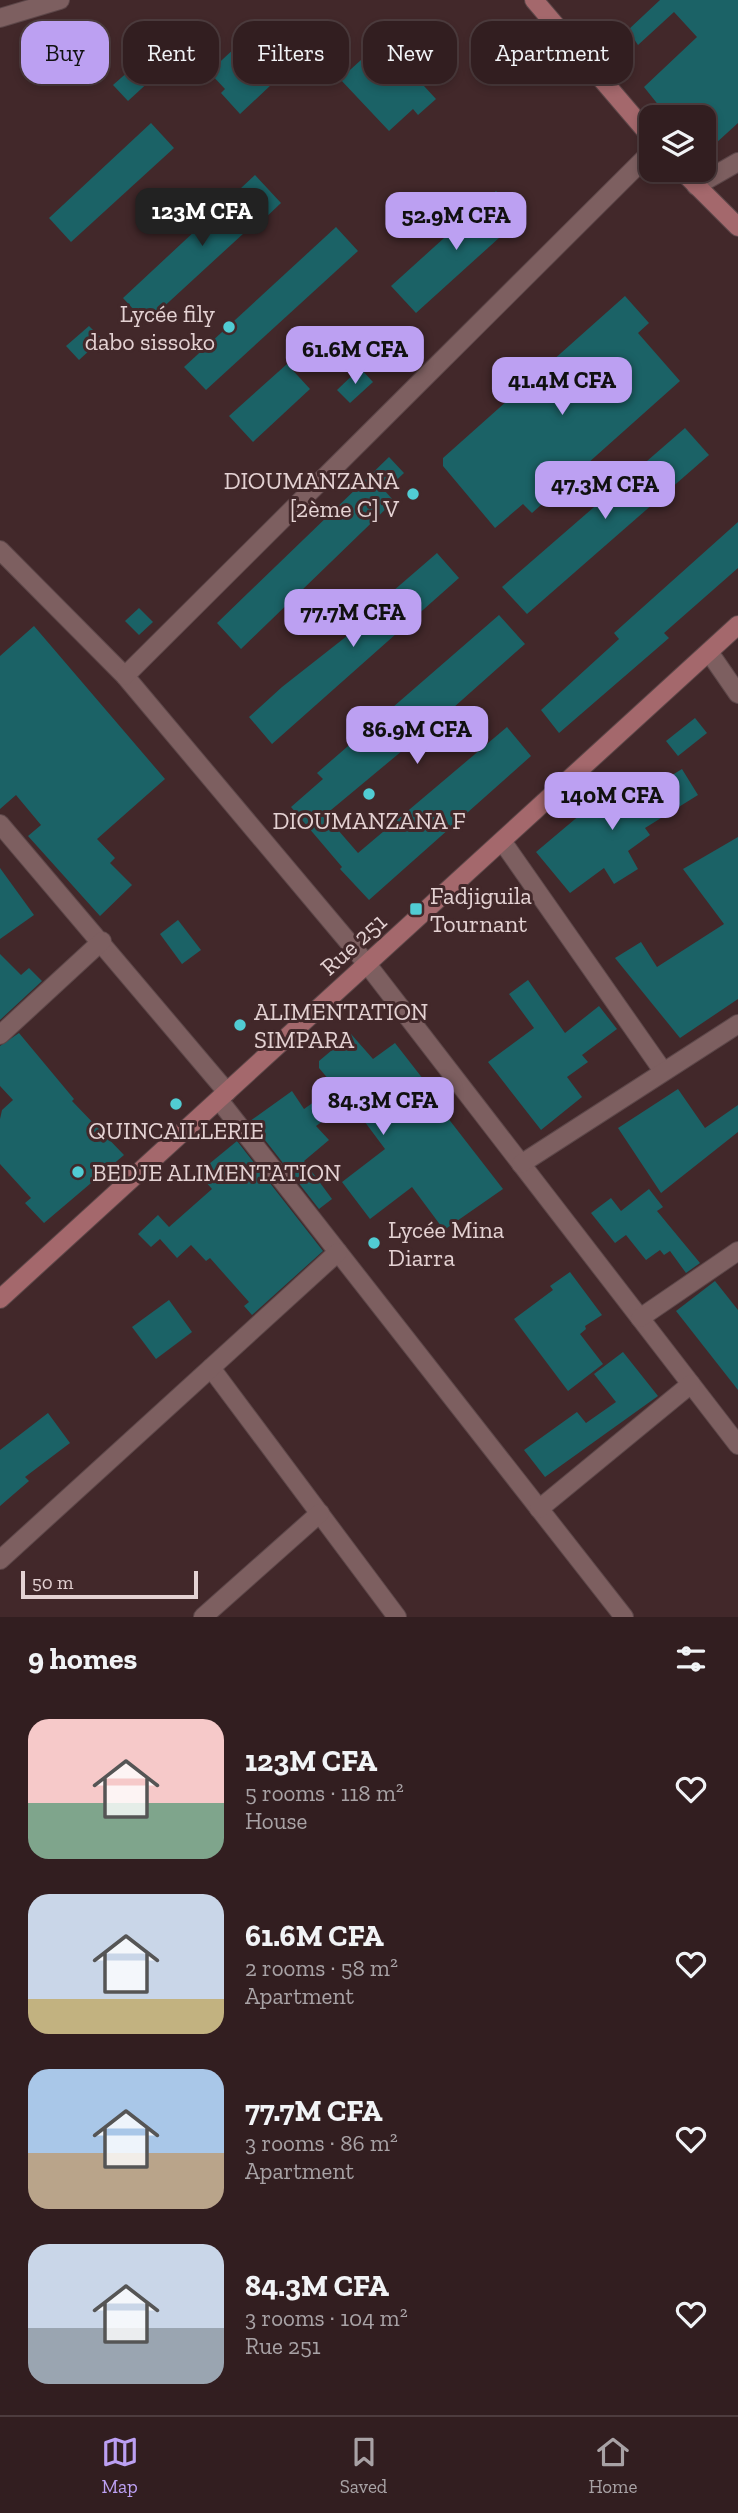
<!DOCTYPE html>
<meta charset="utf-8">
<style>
:root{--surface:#321e20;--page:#3d2b2d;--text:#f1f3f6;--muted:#a8a2a5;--line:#4d3c3e;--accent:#bca0f2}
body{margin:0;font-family:"Zilla Slab",serif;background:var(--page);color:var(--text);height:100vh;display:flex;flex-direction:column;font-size:26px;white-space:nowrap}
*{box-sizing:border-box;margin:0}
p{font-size:23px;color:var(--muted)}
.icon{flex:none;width:38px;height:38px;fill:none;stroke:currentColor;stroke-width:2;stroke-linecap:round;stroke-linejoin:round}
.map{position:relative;height:1617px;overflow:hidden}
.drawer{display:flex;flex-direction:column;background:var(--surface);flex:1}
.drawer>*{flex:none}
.guide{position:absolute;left:21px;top:21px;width:696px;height:63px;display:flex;gap:14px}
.controls{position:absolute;left:639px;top:105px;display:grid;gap:14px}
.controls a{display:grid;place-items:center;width:77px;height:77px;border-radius:14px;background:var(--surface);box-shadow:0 4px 10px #0003,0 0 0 2px var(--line);font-size:35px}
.scale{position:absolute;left:21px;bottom:18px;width:177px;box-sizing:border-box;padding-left:7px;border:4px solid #e4d2d3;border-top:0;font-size:19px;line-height:24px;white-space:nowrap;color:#e4d2d3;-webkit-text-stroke:5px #42282a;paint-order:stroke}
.price{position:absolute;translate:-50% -60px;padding:0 16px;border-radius:14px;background:var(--accent);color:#111;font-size:23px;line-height:46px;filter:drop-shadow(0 2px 4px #0008)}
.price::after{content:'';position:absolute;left:50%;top:42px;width:21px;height:16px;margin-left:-10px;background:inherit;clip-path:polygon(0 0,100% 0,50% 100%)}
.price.current{background:#222;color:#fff}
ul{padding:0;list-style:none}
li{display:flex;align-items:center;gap:21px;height:175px;padding:0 28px}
li span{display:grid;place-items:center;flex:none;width:196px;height:140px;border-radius:21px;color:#555}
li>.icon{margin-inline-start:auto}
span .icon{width:84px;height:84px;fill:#fffc;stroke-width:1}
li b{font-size:30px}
h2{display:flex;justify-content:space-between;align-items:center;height:84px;padding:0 28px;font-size:30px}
.chip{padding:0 24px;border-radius:21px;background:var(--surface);box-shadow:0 4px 10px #0003,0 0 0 2px var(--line);font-size:24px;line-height:63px}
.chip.current{background:var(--accent);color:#111}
.tab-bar{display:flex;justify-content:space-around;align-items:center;height:98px;border-top:2px solid var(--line);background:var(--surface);font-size:19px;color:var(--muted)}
.tab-bar a{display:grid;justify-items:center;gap:4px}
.tab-bar .current{color:var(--accent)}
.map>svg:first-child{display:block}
.building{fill:#1b6266}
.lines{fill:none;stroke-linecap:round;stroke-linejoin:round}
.minor-casing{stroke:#5d4749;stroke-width:20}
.secondary-casing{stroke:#5d4749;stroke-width:20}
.minor{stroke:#7d5f60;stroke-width:18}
.secondary{stroke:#a4686c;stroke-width:18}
.poi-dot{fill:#51ccd3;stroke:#42282a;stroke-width:2.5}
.labels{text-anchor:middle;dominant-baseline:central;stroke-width:6;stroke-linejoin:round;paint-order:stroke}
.poi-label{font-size:24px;fill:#e4d2d3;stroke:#42282a;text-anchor:start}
.street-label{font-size:24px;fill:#e4d2d3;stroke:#42282a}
</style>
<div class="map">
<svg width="738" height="1617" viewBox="0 0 738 1617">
<rect width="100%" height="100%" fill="#42282a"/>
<g class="building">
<polygon points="660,0 738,0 738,123 704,154 704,117 668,117 644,87 697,37 674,12 638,45 628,30"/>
<polygon points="398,34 436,75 424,86 436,99 418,115 413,109 389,131 340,79 382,41 386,46"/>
<polygon points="237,46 272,84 240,114 221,93 225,89 209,72"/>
<polygon points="138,63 153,78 128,101 113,85"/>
<polygon points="151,123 174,148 71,242 49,218"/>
<polygon points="255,175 281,203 260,223 257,221 146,323 123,298"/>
<polygon points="496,191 521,218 416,313 391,286"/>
<polygon points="336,227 358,251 206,390 184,367"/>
<polygon points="625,296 649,323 638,333 680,381 532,513 523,504 495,528 443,466 443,458"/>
<polygon points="89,326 102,339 79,360 66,346"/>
<polygon points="287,364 310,389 253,442 229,416"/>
<polygon points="360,368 373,382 350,403 337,390"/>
<polygon points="685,428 709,455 527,614 502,587"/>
<polygon points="389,457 404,473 385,491 394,501 241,649 217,623"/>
<polygon points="738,522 738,568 664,633 669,638 559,733 541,710 619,639 614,633"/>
<polygon points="437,553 459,578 272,744 249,717 282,687 366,621 363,617"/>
<polygon points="139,608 153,622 139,635 125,621"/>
<polygon points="499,615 525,644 444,716 325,815 358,853 507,727 531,756 369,900 340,869 342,867 291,807 323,779 317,773"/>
<polygon points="34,626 165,779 97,839 115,858 110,863 132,885 100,916 28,836 41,825 16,795 0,809 0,656"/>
<polygon points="695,718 707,733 678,756 666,741"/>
<polygon points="682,769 698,795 645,828 650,835 628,851 638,869 614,884 604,868 570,893 536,852 619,782 630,801"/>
<polygon points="738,837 738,999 680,1038 615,958 641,942 657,967 724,924 683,869"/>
<polygon points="0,868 34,915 0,939"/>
<polygon points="178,920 201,950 182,964 160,934"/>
<polygon points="0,954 21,975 29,968 42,981 0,1020"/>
<polygon points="528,980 565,1033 599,1006 617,1029 582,1055 588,1062 567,1077 582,1097 541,1130 488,1062 534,1028 509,994"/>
<polygon points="19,1033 74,1099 72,1101 124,1155 44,1223 25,1203 31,1198 0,1164 0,1119 2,1110 13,1100 0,1086 0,1046"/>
<polygon points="351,1034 373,1059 395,1043 441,1102 437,1104 503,1189 444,1230 412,1187 370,1219 342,1182 385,1149 350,1102 316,1126 329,1140 304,1161 332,1199 319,1209 250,1121 292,1091 304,1109 335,1087 319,1068 319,1061"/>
<polygon points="678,1089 705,1128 738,1105 738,1132 661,1193 618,1128"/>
<polygon points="237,1141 323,1251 252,1315 244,1306 249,1302 210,1258 206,1261 191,1245 177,1258 160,1239 151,1247 138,1234 158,1215 169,1227 212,1189 198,1173"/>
<polygon points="649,1189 663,1207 657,1211 700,1263 686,1273 670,1251 664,1255 660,1250 646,1260 626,1235 615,1243 591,1213 611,1198 621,1211"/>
<polygon points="570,1272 602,1315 585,1326 586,1329 580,1334 603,1364 568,1391 514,1319 553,1290 550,1286"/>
<polygon points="715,1281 738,1310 738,1390 676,1311"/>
<polygon points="169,1300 192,1332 156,1359 132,1327"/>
<polygon points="623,1352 658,1396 545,1477 524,1450 577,1412 586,1423 616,1402 594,1374"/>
<polygon points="48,1413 70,1443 25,1477 29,1481 0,1506 0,1450"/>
</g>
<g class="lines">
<defs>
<g id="minor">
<polyline points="0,18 60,0"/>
<polyline points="696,186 738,162"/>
<polyline points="0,550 125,676 367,964 738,1445"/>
<polyline points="709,652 738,694"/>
<polyline points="125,676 651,152"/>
<polyline points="0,824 227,1092"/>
<polyline points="502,841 663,1071"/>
<polyline points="0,1035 102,941"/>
<polyline points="219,1100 624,1617"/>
<polyline points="521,1164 738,1024"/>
<polyline points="640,1318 738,1251"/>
<polyline points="211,1368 397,1617"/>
<polyline points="539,1509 691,1384"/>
<polyline points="0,1560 338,1252"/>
<polyline points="203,1617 320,1513"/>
</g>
<g id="secondary">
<polyline points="534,0 651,137"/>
<polyline points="681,170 738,227"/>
<polyline points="0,1299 738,625"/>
</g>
</defs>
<use href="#minor" class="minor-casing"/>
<use href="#secondary" class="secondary-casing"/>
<use href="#minor" class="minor"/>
<use href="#secondary" class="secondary"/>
</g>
<g class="poi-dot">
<circle cx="229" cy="327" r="7"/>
<circle cx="413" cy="494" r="7"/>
<circle cx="369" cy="794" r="7"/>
<rect x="409" y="902" width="14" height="14" rx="3.5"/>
<circle cx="240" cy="1025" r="7"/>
<circle cx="176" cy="1104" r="7"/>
<circle cx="78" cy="1172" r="7"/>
<circle cx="374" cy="1243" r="7"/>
</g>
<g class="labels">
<g class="poi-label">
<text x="215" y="313" text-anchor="end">Lycée fily<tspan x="215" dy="28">dabo sissoko</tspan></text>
<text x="399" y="480" text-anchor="end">DIOUMANZANA<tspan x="399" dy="28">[2ème C] V</tspan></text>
<text x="369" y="820" text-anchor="middle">DIOUMANZANA F</text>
<text x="430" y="895">Fadjiguila<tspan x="430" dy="28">Tournant</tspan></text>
<text x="254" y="1011">ALIMENTATION<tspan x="254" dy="28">SIMPARA</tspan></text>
<text x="176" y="1130" text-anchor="middle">QUINCAILLERIE</text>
<text x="92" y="1172">BEDJE ALIMENTATION</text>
<text x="388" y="1229">Lycée Mina<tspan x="388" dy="28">Diarra</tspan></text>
</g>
<g class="street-label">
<text transform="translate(353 944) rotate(-42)">Rue 251</text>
</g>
</g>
</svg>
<div class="controls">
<a><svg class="icon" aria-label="layers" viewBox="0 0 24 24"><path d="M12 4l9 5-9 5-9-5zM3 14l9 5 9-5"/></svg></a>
</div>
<div class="scale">50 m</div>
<b class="price current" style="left:202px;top:248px">123M CFA</b>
<b class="price" style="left:456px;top:252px">52.9M CFA</b>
<b class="price" style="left:355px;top:386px">61.6M CFA</b>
<b class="price" style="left:562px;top:417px">41.4M CFA</b>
<b class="price" style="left:605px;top:521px">47.3M CFA</b>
<b class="price" style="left:353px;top:649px">77.7M CFA</b>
<b class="price" style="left:417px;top:766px">86.9M CFA</b>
<b class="price" style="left:612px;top:832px">140M CFA</b>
<b class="price" style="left:383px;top:1137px">84.3M CFA</b>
<div class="guide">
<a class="chip current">Buy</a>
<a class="chip">Rent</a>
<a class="chip">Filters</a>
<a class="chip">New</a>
<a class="chip">Apartment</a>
</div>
</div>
<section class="drawer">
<h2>9 homes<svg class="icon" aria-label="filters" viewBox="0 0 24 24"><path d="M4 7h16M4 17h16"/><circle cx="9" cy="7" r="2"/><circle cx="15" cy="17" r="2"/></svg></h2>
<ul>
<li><span style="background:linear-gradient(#f6c9c9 60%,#7fa58c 0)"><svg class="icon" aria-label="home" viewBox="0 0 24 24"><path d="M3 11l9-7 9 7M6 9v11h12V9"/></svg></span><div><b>123M CFA</b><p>5 rooms · 118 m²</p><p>House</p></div><svg class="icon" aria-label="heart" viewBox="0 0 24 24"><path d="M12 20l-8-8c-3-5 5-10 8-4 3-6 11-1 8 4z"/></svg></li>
<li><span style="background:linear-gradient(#c9d6e8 75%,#c2b280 0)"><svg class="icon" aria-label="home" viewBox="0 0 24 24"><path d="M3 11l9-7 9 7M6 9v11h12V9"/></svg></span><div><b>61.6M CFA</b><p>2 rooms · 58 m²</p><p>Apartment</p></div><svg class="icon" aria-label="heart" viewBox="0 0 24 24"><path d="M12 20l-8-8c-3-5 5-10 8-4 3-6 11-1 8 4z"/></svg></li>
<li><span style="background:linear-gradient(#a9c7e8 60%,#b9a48a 0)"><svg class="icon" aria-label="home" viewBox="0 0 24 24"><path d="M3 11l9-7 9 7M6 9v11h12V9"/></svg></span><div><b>77.7M CFA</b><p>3 rooms · 86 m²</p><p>Apartment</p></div><svg class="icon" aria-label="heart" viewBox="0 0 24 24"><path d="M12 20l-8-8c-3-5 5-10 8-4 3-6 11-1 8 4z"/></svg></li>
<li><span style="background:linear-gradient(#c9d6e8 60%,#9aa5b1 0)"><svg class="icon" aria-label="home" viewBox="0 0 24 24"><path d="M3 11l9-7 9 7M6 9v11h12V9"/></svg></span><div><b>84.3M CFA</b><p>3 rooms · 104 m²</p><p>Rue 251</p></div><svg class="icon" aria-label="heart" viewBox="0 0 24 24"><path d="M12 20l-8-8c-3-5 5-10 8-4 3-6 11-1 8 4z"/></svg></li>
</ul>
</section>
<nav class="tab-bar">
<a class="current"><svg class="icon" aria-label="map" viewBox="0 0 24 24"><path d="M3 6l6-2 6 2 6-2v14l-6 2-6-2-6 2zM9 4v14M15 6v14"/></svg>Map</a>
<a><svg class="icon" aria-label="saved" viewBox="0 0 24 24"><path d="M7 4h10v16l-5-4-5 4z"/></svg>Saved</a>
<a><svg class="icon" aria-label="home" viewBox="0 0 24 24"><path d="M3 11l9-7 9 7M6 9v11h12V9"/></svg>Home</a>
</nav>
